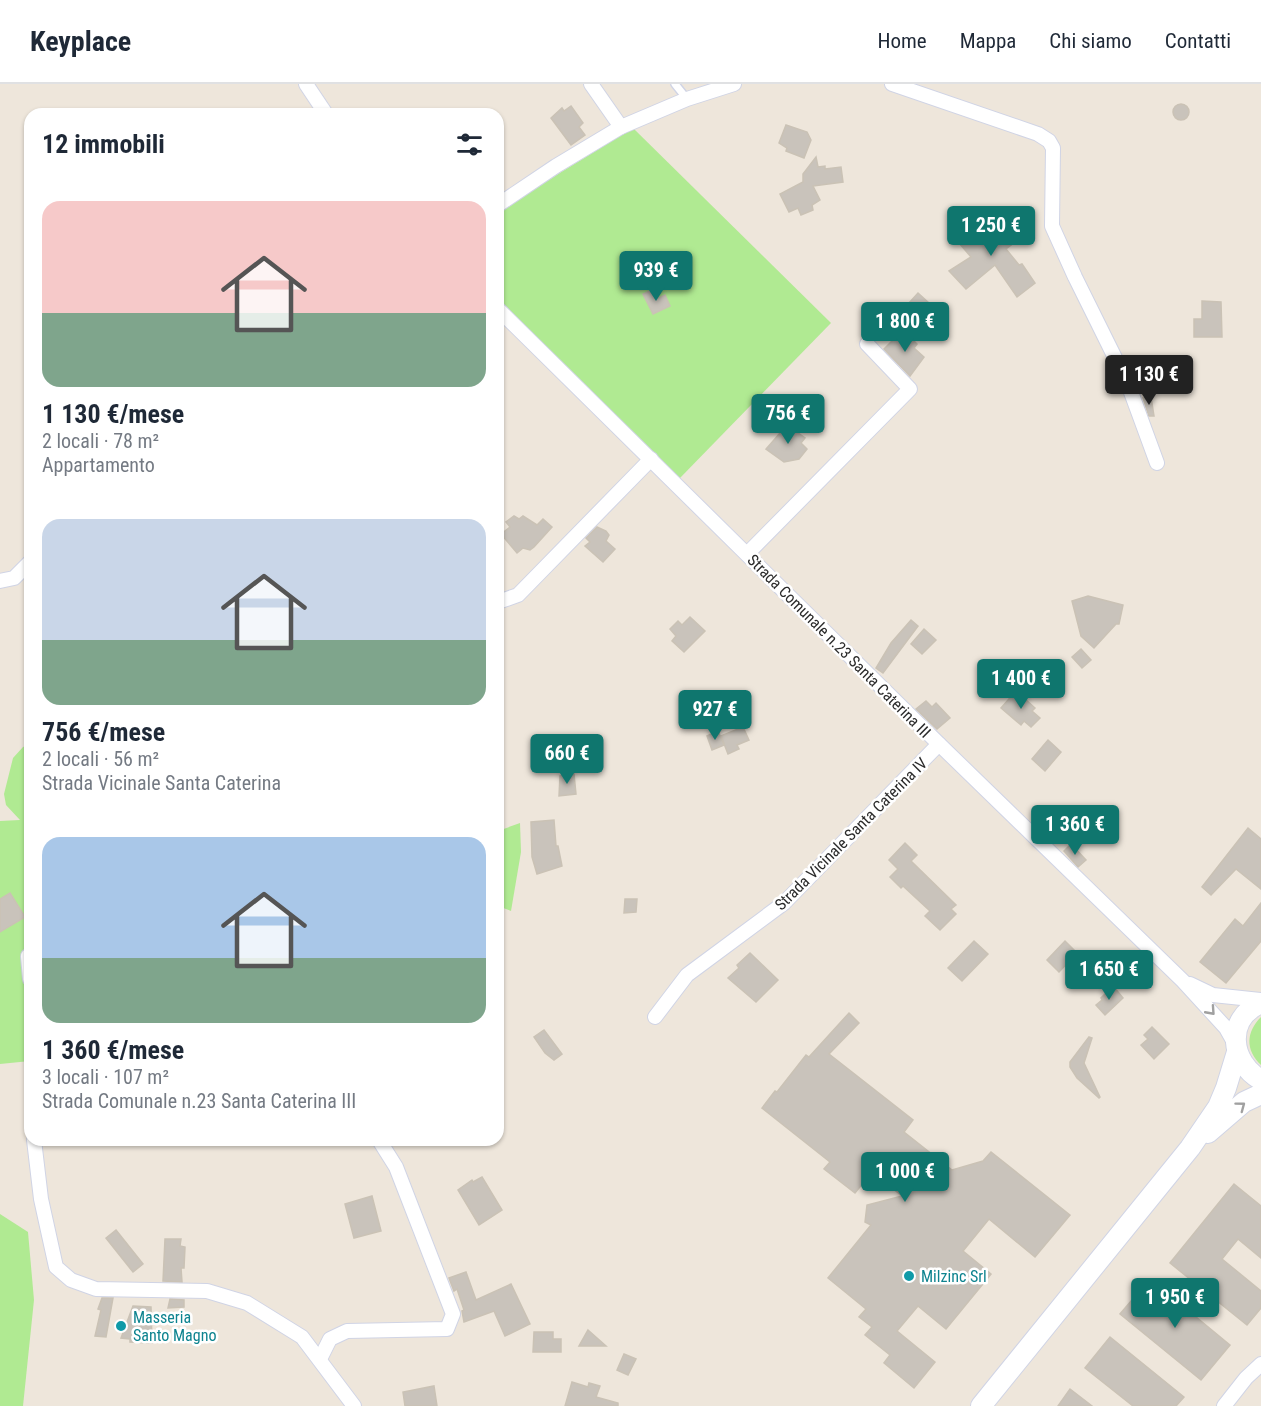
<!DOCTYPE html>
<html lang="it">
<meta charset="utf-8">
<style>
:root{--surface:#fff;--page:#f6f6f7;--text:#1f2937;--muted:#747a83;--line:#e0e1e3;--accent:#0f766e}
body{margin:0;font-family:"Roboto Condensed",sans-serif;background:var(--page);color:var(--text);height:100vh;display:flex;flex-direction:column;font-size:22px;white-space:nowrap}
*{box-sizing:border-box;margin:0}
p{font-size:20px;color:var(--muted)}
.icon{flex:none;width:33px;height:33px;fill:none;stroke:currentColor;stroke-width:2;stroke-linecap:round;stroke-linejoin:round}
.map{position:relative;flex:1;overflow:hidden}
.sheet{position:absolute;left:24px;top:24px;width:480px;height:1038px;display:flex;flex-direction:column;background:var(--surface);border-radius:18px;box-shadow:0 2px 4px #0004}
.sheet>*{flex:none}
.price{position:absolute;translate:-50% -51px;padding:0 14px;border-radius:6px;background:var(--accent);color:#fff;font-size:20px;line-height:39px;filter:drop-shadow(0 2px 3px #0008)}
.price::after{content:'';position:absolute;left:50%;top:36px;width:18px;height:14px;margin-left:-9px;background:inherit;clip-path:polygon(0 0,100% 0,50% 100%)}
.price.active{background:#222;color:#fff}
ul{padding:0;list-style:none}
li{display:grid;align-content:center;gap:12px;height:318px;padding:0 18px}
li span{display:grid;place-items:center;height:186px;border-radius:18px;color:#555}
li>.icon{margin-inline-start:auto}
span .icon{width:108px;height:108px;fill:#fffc;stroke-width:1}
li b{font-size:26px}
h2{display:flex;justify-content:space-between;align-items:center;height:72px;padding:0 18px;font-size:26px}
header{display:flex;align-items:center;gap:36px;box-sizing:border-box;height:84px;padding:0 30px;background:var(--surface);border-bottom:2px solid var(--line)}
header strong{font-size:28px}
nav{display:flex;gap:33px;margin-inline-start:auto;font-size:21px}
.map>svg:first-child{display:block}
.green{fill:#b0ea92}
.building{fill:#c9c3bb;stroke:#cac2b5;stroke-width:1.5}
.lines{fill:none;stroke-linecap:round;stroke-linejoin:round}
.service-casing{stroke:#d0d4e5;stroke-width:10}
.minor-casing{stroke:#d0d4e5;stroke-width:16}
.secondary-casing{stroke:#d0d4e5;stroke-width:22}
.service{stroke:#fff;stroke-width:7}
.minor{stroke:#fff;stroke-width:14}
.secondary{stroke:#fff;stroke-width:20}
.oneway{stroke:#a0a0a0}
.culture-dot{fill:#0f9aa8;stroke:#fff;stroke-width:2}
.labels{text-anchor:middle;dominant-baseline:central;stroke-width:5;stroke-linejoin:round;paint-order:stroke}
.street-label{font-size:16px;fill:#2b2b2b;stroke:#fff}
.culture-label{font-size:16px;fill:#0d838f;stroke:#fff;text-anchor:start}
</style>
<header>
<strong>Keyplace</strong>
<nav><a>Home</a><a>Mappa</a><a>Chi siamo</a><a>Contatti</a></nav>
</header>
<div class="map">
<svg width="1261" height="1322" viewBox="0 0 1261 1322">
<rect width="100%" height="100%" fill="#eee6db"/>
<g class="green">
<polygon points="633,44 831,239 680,394 498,222 498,127"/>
<polygon points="30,660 30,977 0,980 0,737 20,736 6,721 4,710 13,674 23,663"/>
<polygon points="520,739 521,768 511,827 498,822 498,747"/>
<path d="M1261 933V981C1245 966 1246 948 1261 933Z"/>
<polygon points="0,1130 28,1148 34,1216 23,1322 0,1322"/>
</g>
<g class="building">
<circle cx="1181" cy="28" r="8"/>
<polygon points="571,22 583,39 579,43 585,51 571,61 551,34 562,24 564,27"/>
<polygon points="786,41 807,48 811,56 804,74 786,67 787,64 779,59"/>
<polygon points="816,73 818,83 825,82 825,85 841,83 843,98 813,102 820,116 812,121 813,126 801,131 798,124 789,128 780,110 803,98 803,90"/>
<polygon points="987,127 1014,159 1006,165 1019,181 1022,180 1035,199 1017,213 995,181 966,205 949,187 971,173 960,160 977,147 972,142"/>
<polygon points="654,205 659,214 665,211 670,222 653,230 643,210"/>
<polygon points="918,209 940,229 933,237 922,228 912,240 900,229"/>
<polygon points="1202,217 1221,218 1222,253 1194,253 1194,235 1202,235"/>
<polygon points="903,246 917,260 914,264 924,273 910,292 884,265"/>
<polygon points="1151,313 1154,332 1149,332 1143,314"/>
<polygon points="787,341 805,354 801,359 807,365 799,375 784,378 766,365"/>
<polygon points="514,432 519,435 523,432 537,441 543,435 552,443 534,463 530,466 523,464 517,469 501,450 510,443 506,438"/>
<polygon points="597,443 606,447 609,451 606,457 615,465 603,478 585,462 590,458 586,454"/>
<polygon points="1088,512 1123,521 1119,540 1116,540 1094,564 1081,552 1072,517"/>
<polygon points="690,533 705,547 684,568 672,557 676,552 670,545 678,537 682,541"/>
<polygon points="911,536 918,542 883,589 876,584 891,559"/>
<polygon points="924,545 936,556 922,570 911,560"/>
<polygon points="1081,565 1091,576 1082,584 1072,573"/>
<polygon points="1016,607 1035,624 1032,627 1040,634 1031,643 1024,637 1021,641 1001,624"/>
<polygon points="926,617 932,623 936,619 950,634 937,645 916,625"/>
<polygon points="743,643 749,656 737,661 739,665 728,670 721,652"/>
<polygon points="718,647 724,661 712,666 707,652"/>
<polygon points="1048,656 1061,668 1045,687 1032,675"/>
<polygon points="574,690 576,710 559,712 560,692"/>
<polygon points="554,736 556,762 558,762 562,782 537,790 532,773 531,738"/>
<polygon points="1248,744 1261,755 1261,805 1236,785 1211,811 1202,803"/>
<polygon points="905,759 917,771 911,777 956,821 951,825 956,830 940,846 925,832 930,827 903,802 901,804 890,793 898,785 889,776"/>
<polygon points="1071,760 1086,776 1078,783 1064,767"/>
<polygon points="10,809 25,833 0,848 0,815"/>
<polygon points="625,815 637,815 636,828 624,829"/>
<polygon points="1261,819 1261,857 1226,899 1200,878 1235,835 1243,842"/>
<polygon points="974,857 988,870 962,897 948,884"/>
<polygon points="1065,857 1077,869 1059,888 1047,876"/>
<polygon points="750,869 778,896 756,918 728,894 739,884 737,881"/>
<polygon points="1113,902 1123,914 1105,931 1096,921 1102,916 1101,914"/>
<polygon points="849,929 859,939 829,970 913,1036 904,1048 952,1086 983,1077 991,1068 1070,1131 1035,1173 989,1135 963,1167 991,1190 946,1245 918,1222 897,1247 935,1278 914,1304 884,1279 890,1271 865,1251 872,1243 859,1233 866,1225 828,1194 871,1141 865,1138 867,1121 902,1112 872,1088 855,1109 824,1085 830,1078 762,1024 775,1007 777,1008 806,971 809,973"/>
<polygon points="1152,943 1169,960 1154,975 1141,961 1148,955 1144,951"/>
<polygon points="544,946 562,970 554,976 545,969 534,953"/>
<polygon points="1089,953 1092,954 1084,979 1100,1013 1099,1014 1077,994 1070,983 1070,978"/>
<polygon points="482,1093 502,1126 479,1141 458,1106 472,1096 473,1098"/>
<polygon points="1234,1100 1261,1122 1261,1174 1238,1155 1222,1175 1261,1207 1261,1224 1247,1241 1170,1179"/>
<polygon points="372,1112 381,1147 354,1154 345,1120"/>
<polygon points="116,1146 143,1180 133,1188 106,1154"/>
<polygon points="165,1155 181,1155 180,1162 185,1163 184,1184 181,1184 182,1198 163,1197"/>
<polygon points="466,1188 476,1216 511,1200 530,1240 505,1252 494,1227 464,1238 462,1227 464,1226 457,1205 454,1207 449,1194"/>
<polygon points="1150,1195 1230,1261 1201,1296 1120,1230"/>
<polygon points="102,1214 113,1214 106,1253 95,1252 101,1226 98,1225"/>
<polygon points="170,1215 184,1216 184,1223 168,1224"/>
<polygon points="133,1222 151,1223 152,1259 130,1258 130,1255 121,1254"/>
<polygon points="588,1246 606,1262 579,1262"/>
<polygon points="534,1248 553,1248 553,1255 561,1255 561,1268 533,1268"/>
<polygon points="1110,1253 1184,1313 1176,1322 1133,1322 1085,1284"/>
<polygon points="624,1270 636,1275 628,1291 617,1286"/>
<polygon points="572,1298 588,1303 589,1299 600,1302 596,1313 618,1319 618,1322 565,1322"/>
<polygon points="434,1302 437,1322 405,1322 403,1308"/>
<polygon points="1070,1305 1092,1322 1058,1322"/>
</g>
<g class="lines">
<defs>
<polyline id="service" points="675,0 687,15"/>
<g id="minor">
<polyline points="306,0 326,30"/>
<polyline points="591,0 621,43"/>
<polyline points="892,0 1038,50 1049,57 1053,64 1052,142 1075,193 1128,300 1157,379"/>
<polyline points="498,121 556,82 621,43 687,15 734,0"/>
<polyline points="498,225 939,660 1183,897 1226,944 1235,960"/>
<polyline points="747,470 910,305 867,260"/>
<polyline points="0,497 14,494 30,478"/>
<polyline points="498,518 518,511 651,375"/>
<polyline points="28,872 30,895"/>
<polyline points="1190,900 1213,911 1261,916"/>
<polyline points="655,933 687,891 784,819 939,660"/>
<polyline points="34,1056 41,1115 56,1183 71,1196 96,1205 207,1207 247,1219 302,1253 354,1322"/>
<polyline points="320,1275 330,1255 347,1247 447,1245 453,1230 396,1083 379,1056"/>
<polyline points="1224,1322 1246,1294 1261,1280"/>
</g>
<g id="secondary">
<path d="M1261 919C1225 935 1230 978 1261 996"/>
<polyline points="1208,1049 1244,1018 1261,1010"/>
<polyline points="981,1322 1190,1064 1218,1023 1226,1004 1237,968"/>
</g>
</defs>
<use href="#service" class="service-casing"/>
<use href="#minor" class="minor-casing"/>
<use href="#secondary" class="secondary-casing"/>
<use href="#service" class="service"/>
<use href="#minor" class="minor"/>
<use href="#secondary" class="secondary"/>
</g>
<defs><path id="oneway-chevron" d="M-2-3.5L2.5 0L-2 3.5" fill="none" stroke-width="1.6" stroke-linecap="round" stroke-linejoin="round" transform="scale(1.5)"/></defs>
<g class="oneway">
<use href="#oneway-chevron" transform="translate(1211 927) rotate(48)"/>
<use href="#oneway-chevron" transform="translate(1241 1022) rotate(-37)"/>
</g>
<g class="culture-dot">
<circle cx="909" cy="1192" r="6"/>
<circle cx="121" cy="1242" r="6"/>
</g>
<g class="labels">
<g class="street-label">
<text transform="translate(839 562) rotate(45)">Strada Comunale n.23 Santa Caterina III</text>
<text transform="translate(851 750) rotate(-45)">Strada Vicinale Santa Caterina IV</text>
</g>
<g class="culture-label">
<text x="921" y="1192">Milzinc Srl</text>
<text x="133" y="1233">Masseria<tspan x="133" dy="18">Santo Magno</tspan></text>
</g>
</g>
</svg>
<b class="price" style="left:991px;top:173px">1 250 €</b>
<b class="price" style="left:656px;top:218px">939 €</b>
<b class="price" style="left:905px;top:269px">1 800 €</b>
<b class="price active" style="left:1149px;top:322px">1 130 €</b>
<b class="price" style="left:788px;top:361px">756 €</b>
<b class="price" style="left:1021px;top:626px">1 400 €</b>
<b class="price" style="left:715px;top:657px">927 €</b>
<b class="price" style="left:567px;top:701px">660 €</b>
<b class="price" style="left:1075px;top:772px">1 360 €</b>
<b class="price" style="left:1109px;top:917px">1 650 €</b>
<b class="price" style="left:905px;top:1119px">1 000 €</b>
<b class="price" style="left:1175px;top:1245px">1 950 €</b>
<section class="sheet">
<h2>12 immobili<svg class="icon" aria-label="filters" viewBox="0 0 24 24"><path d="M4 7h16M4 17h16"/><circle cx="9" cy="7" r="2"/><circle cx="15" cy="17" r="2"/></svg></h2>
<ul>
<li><span style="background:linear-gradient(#f6c9c9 60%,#7fa58c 0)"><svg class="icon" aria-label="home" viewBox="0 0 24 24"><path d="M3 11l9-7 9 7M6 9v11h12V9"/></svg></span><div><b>1 130 €/mese</b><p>2 locali · 78 m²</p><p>Appartamento</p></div></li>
<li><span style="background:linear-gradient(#c9d6e8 65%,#7fa58c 0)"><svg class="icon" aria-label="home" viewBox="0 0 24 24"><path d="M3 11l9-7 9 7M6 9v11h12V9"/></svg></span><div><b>756 €/mese</b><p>2 locali · 56 m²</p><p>Strada Vicinale Santa Caterina</p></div></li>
<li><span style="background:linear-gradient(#a9c7e8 65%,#7fa58c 0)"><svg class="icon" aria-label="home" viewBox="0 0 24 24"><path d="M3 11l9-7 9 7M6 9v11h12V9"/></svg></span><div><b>1 360 €/mese</b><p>3 locali · 107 m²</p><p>Strada Comunale n.23 Santa Caterina III</p></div></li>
</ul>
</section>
</div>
